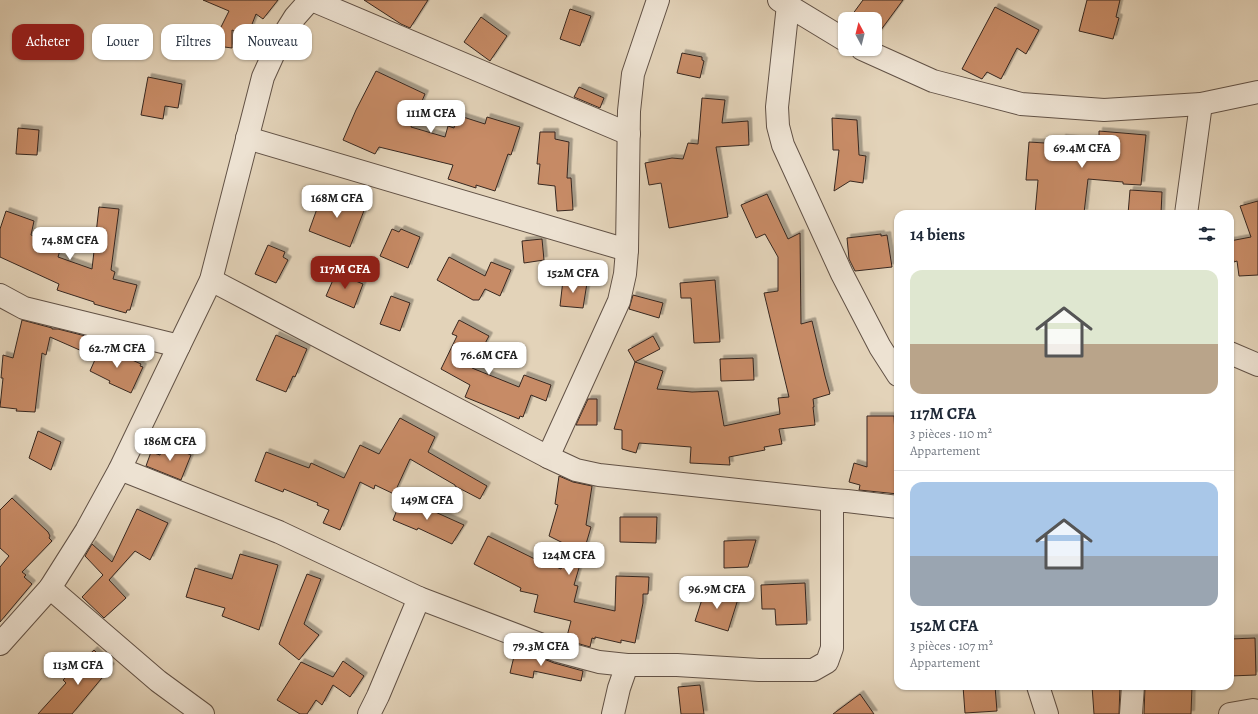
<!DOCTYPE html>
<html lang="fr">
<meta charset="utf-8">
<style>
:root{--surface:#fff;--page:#f6f6f7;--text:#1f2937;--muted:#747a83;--line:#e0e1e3;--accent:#8f2418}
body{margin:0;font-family:Alegreya,serif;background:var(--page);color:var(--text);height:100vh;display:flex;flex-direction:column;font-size:15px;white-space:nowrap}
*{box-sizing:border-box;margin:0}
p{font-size:13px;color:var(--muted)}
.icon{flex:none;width:22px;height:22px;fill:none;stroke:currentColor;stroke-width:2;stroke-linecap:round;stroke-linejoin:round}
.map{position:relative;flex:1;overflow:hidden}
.sheet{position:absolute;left:894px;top:210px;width:340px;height:480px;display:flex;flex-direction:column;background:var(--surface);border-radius:12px;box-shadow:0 1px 3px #0004}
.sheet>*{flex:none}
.top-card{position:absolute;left:12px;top:24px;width:380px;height:36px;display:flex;gap:8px}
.needle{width:26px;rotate:353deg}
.controls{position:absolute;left:838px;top:12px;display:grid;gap:8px}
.controls a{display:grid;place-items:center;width:44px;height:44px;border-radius:8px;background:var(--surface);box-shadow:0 1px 3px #0004;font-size:20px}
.price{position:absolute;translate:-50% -34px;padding:0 9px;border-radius:8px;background:#fff;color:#222;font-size:13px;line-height:26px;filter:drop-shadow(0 1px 2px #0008)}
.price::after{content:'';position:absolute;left:50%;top:24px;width:12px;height:9px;margin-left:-6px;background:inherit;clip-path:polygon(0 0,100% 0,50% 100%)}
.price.active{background:var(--accent);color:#fff}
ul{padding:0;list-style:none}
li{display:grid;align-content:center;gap:8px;height:212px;padding:0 16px}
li+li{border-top:1px solid var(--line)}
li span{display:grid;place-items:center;height:124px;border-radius:12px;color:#555}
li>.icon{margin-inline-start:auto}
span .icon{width:72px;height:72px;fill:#fffc;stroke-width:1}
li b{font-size:17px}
h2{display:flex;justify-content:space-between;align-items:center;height:48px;padding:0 16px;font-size:17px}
.chip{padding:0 14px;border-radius:12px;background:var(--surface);box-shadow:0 1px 3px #0004;font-size:14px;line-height:36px}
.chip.active{background:var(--accent);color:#fff}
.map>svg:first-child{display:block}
.building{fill:#c78b66;stroke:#37271f;filter:url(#shadow)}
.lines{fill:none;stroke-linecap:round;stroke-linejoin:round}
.minor-casing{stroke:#625246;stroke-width:24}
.minor{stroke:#ede2d2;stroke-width:22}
</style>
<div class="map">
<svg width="1258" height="714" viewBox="0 0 1258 714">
<defs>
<filter id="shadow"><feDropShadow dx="3.5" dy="-3.5" stdDeviation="0" flood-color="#0004"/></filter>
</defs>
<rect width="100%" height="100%" fill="#e3d3b9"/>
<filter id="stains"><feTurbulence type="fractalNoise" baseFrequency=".005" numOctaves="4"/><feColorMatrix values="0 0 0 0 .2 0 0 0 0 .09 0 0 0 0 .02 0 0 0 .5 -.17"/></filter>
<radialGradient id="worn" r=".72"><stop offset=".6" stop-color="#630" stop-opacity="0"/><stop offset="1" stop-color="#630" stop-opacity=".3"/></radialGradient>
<g class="building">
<polygon points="203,0 278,0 263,19 256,14 247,37 232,30 232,48 217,46 217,35 229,11"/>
<polygon points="364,0 428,0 410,28 401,24"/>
<polygon points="863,0 903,0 875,38 875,19 849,19"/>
<polygon points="1087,0 1120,0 1116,17 1119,18 1113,39 1079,31"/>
<polygon points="995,7 1039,30 1026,54 1017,48 1001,79 987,72 982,79 962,69"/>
<polygon points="570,9 591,16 580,46 560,39"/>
<polygon points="481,17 507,36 490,61 464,42"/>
<polygon points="682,53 702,57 702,60 704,61 700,78 677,73"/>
<polygon points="376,71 425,94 411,127 445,137 448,126 454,128 457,115 485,124 487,117 520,127 511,155 508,154 495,191 476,185 476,188 448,179 453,165 379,147 375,154 343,140 356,110"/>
<polygon points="148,77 182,84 178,108 165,106 163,119 141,115"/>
<polygon points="579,87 604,98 600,108 574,97"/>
<polygon points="702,98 725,100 722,123 748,121 749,145 716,147 728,217 669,228 661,183 649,185 645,163 672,158 683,159 688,143 698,144"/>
<polygon points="832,118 857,120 859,155 866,156 863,183 850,181 834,191 839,150 833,150"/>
<polygon points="18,128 39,130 37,155 16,154"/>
<polygon points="1099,131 1146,135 1141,185 1123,184 1123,182 1088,179 1084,213 1076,212 1075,214 1035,214 1038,180 1026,180 1029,142 1061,144 1062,138 1092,141 1092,139 1099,140"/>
<polygon points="540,132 555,132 555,139 569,142 567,178 571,178 573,210 557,211 555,186 538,184 540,164 537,164"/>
<polygon points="1130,190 1162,192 1161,214 1128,214"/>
<polygon points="323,192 365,208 350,247 309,231"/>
<polygon points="767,194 788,239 800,233 801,324 812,321 825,376 830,394 813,399 814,407 813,407 815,425 779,429 782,444 764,447 765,450 729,457 730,465 690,463 691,447 639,443 636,453 622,449 622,430 614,429 635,362 663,371 657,389 692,392 718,391 724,426 780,414 778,398 789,397 764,293 778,291 778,257 765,234 756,238 741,205"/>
<polygon points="1258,201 1258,275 1239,276 1237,261 1234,262 1230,241 1251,237 1240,206"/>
<polygon points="99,207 119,209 111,270 115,272 113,279 137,285 130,310 127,310 126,313 94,304 94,302 57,290 59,284 0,257 0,229 6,211 34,221 31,235 61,247 58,257 92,269"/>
<polygon points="392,229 399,232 401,229 420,237 408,268 380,256"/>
<polygon points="881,234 881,236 887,235 892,267 855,271 849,259 847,238"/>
<polygon points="542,239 544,260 524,263 522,241"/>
<polygon points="268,245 285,252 283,257 288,260 276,283 255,274"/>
<polygon points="449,257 485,276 491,262 511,270 500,296 485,289 479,300 473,300 437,280"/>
<polygon points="336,273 363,284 354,308 326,296"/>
<polygon points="563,280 587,283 583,308 560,306"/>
<polygon points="715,280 720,342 694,343 691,298 681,298 680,283"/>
<polygon points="633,295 663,303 659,318 629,309"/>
<polygon points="391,296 410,303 400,331 380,324"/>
<polygon points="22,320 52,328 52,329 58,329 97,339 91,355 50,337 46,355 42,353 35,412 16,411 17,409 0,407 3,378 1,378 3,355 13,358"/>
<polygon points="459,320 489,336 472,368 519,387 524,375 551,385 546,401 531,395 523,417 520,416 519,419 465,397 470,385 441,369 457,336 452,334"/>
<polygon points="276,335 307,349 295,377 293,376 286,392 256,380"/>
<polygon points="653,336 660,349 635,362 628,350"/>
<polygon points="101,346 141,364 140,366 143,367 131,393 109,383 110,381 90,371"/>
<polygon points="753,358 754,380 721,381 720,359"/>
<polygon points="588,399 597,399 597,425 576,425"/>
<polygon points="867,416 894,416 895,434 898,434 898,494 859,490 860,485 849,482 854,463 867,467"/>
<polygon points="400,418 435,437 428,452 487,486 480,499 455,486 455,485 410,459 394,494 375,485 374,489 360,482 340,530 323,523 329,510 317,505 318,503 284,489 283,492 255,481 266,452 309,468 311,463 344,478 360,445 379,454"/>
<polygon points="38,431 61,442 51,470 29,458"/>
<polygon points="164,444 191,455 181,480 146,466 151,452 160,455"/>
<polygon points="559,476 573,482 592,486 586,525 591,527 574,585 578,586 574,602 615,611 616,576 649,577 648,594 643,594 643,603 635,643 621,640 621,643 595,637 595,639 592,638 590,647 566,640 571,621 534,612 538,595 520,591 521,588 474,564 488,536 541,562 542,561 561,569 571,547 549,536 558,505 555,504"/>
<polygon points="402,497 464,525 452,544 418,528 417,530 393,520"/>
<polygon points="12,498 48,532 50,536 49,538 52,541 22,572 26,575 24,577 32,584 0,622 0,567 9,556 0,548 0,510"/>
<polygon points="137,509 168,523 150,560 135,551 109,580 126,598 104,618 82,597 103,575 85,556 92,544 112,562"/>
<polygon points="620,517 657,517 656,543 620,542"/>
<polygon points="746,540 756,540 748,567 724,568 724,541"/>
<polygon points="240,554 278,565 259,630 222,616 225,608 186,597 195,568 232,579"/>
<polygon points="307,574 321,579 304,624 319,635 299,660 279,644"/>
<polygon points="805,583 807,624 776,625 775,609 762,609 761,585"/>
<polygon points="705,590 738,599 728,631 695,621"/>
<polygon points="1255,638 1256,675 1230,676 1230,639"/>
<polygon points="516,648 554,663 583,671 581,681 534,671 533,678 510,673"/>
<polygon points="94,650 111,667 72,714 38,714 66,683 63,680"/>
<polygon points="343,661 364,676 350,697 333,685 322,705 316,700 307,714 300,714 277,700 301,662 333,677"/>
<polygon points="700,685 704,714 681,714 678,687"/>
<polygon points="963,686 995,686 997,711 965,713"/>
<polygon points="1092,686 1120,686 1119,714 1094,714"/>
<polygon points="1145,686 1192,686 1191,714 1144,714"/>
<polygon points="860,694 874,714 833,714"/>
</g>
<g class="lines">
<defs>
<g id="minor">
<polyline points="312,0 629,134"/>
<polyline points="779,0 845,40"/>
<polyline points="788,5 777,107 778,126 783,145 842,274 880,347 898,375"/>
<polyline points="862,49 933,81 1021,104 1104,110 1201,104 1258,92"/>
<polyline points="247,138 627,250"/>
<polyline points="1186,214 1201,104"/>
<polyline points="211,280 548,457 576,470 599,475 832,500"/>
<polyline points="0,295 24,308 179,346"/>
<polyline points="1230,353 1258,365"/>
<polyline points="548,457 619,301 625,274 627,250 629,111 633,74 658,0"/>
<polyline points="120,469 279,532 419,598 558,651 599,662 627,665 677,665 759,670 813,670 827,662 832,648 832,500 847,501 898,507"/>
<polyline points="50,588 158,681 203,714"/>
<polyline points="0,644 50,588 86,531 120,469 179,346 211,280 263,77 278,44 295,17 310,0"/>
<polyline points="1038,686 1047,714"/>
<polyline points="369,714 378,696 419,598"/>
<polyline points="613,714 619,688 627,665"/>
<polyline points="1131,714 1133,686"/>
<polyline points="1230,714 1253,710 1258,711"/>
</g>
</defs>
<use href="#minor" class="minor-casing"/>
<use href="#minor" class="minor"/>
</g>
<rect width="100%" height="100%" filter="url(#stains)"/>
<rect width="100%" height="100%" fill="url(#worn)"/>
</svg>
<div class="controls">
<a><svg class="needle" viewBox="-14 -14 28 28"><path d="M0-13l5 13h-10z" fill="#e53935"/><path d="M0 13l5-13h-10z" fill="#747a83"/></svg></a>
</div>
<b class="price" style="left:431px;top:134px">111M CFA</b>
<b class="price" style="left:1082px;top:169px">69.4M CFA</b>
<b class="price" style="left:337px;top:219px">168M CFA</b>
<b class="price" style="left:70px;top:261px">74.8M CFA</b>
<b class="price active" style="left:345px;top:290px">117M CFA</b>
<b class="price" style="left:573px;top:294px">152M CFA</b>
<b class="price" style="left:117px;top:369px">62.7M CFA</b>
<b class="price" style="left:489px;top:376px">76.6M CFA</b>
<b class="price" style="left:170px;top:462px">186M CFA</b>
<b class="price" style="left:427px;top:521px">149M CFA</b>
<b class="price" style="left:569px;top:576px">124M CFA</b>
<b class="price" style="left:717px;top:610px">96.9M CFA</b>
<b class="price" style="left:541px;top:667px">79.3M CFA</b>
<b class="price" style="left:78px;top:686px">113M CFA</b>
<div class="top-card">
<a class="chip active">Acheter</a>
<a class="chip">Louer</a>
<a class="chip">Filtres</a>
<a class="chip">Nouveau</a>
</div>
<section class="sheet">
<h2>14 biens<svg class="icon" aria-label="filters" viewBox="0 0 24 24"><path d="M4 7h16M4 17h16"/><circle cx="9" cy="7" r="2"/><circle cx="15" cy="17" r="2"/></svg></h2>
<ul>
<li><span style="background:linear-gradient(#dfe7d0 60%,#b9a48a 0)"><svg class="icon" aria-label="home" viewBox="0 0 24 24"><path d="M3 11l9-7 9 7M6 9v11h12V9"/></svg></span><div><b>117M CFA</b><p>3 pièces · 110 m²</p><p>Appartement</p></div></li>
<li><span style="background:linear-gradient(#a9c7e8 60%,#9aa5b1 0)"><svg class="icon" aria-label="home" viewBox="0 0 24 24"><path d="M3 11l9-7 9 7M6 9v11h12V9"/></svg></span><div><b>152M CFA</b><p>3 pièces · 107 m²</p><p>Appartement</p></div></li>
</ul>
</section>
</div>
